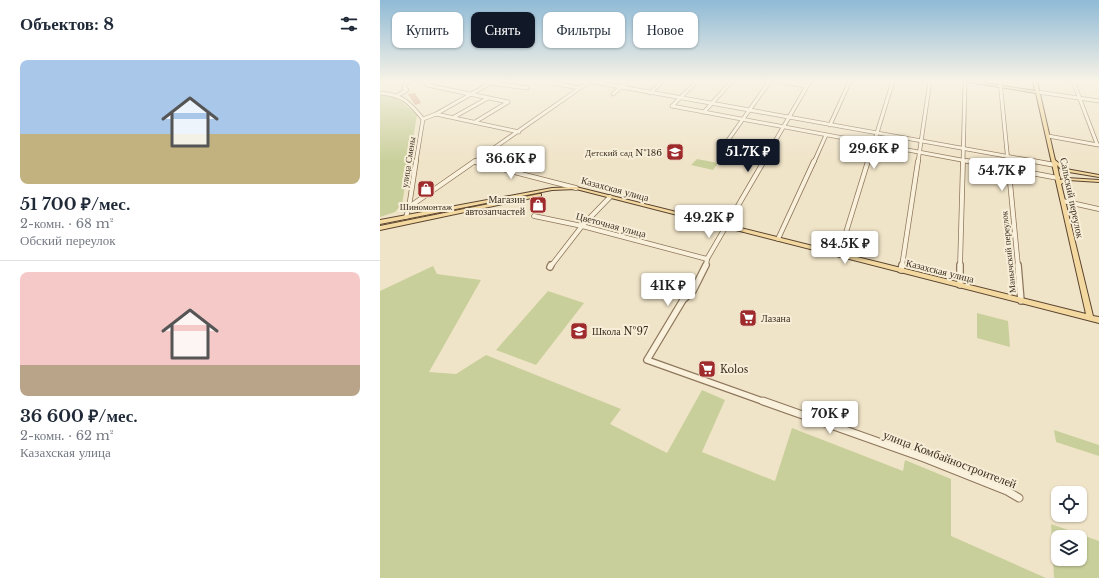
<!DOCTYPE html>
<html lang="ru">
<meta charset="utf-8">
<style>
:root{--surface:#fff;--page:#f6f6f7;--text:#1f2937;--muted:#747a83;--line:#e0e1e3;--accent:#111827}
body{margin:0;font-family:"Libre Baskerville",serif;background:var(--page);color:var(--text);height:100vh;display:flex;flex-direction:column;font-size:15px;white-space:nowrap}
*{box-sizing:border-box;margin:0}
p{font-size:13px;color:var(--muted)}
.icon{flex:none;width:22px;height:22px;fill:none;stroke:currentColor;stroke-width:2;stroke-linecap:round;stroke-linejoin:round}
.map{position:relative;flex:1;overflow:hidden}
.sheet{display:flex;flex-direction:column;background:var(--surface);width:380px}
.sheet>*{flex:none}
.top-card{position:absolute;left:12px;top:12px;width:380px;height:36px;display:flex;gap:8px}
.tools{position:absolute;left:671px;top:486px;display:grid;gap:8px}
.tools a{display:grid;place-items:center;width:36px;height:36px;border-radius:8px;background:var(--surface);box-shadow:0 1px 3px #0004;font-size:20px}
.price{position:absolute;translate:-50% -34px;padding:0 9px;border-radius:4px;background:#fff;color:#222;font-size:13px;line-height:26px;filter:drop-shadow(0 1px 2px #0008)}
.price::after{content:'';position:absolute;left:50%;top:24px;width:12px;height:9px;margin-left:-6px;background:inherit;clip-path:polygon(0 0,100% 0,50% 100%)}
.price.on{background:var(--accent);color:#fff}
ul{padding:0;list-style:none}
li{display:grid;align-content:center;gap:8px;height:212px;padding:0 20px}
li+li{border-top:1px solid var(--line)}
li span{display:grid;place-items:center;height:124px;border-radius:8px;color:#555}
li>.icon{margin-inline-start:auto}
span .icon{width:72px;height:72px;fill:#fffc;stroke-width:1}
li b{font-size:17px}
h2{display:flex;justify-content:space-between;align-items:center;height:48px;padding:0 20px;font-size:17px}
.tag{padding:0 14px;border-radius:8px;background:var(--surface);box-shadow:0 1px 3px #0004;font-size:14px;line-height:36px}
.tag.on{background:var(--accent);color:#fff}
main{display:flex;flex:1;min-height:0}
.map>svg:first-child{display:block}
.green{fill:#c9cf9b;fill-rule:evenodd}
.building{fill:#cf9f7d}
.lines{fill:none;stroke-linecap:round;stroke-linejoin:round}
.minor-far3-casing{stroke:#8d765c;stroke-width:4.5}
.minor-far2-casing{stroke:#8d765c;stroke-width:5.5}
.minor-far1-casing{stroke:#8d765c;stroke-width:8}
.minor-casing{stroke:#8d765c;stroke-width:9}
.major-casing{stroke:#5b4430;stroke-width:2}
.minor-far3{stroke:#faf1dc;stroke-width:3}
.minor-far2{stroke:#faf1dc;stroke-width:4}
.minor-far1{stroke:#faf1dc;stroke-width:5.5}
.minor{stroke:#faf1dc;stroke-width:7}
.major{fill:#f3d9a0;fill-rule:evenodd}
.labels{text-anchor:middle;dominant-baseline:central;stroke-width:4;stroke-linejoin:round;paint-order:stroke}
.far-poi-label{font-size:9px;fill:#3d2e20;stroke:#f7eed8;text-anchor:end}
.far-street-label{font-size:9px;fill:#3d2e20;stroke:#f7eed8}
.street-label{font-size:10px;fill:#3d2e20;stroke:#f7eed8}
.poi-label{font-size:10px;fill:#3d2e20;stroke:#f7eed8;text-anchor:start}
.near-street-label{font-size:12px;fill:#3d2e20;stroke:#f7eed8}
</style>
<main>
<section class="sheet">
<h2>Объектов: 8<svg class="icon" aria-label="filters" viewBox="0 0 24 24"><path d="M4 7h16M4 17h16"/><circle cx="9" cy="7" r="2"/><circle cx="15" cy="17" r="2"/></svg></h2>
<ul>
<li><span style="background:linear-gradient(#a9c7e8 60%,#c2b280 0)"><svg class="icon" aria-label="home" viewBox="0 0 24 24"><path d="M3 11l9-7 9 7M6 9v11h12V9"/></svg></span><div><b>51 700 ₽/мес.</b><p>2-комн. · 68 m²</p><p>Обский переулок</p></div></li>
<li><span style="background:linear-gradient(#f6c9c9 75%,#b9a48a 0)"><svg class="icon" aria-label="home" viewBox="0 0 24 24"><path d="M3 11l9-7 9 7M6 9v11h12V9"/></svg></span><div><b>36 600 ₽/мес.</b><p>2-комн. · 62 m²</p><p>Казахская улица</p></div></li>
</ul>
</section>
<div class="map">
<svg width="719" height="578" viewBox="0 0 719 578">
<rect width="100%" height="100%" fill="#f0e4c8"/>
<g class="green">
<path d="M0 94C18 95 24 104 37 115L22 204 15 212 0 217Z"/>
<polygon points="317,159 338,163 333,170 311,165"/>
<polygon points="53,266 57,274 101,280 49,372 76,374 106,355 241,409 230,424 287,453 322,390 345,400 322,452 395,481 412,428 523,471 525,460 571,479 571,536 666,578 0,578 0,291"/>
<polygon points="168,291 204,303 156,365 116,350"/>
<polygon points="597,313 628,321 630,347 597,338"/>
<polygon points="674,430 719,445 719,456 676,442"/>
<path d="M671 524 719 541V578H674ZM678 537H700V559H678Z"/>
</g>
<polygon class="building" points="35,93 41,103 35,105 28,94"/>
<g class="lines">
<defs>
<g id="minor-far3">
<polyline points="37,81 41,81"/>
<polyline points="208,81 659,162"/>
<polyline points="398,81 427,86"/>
<polyline points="620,81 628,162"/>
<polyline points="693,81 717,144"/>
<polyline points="111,83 147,88"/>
<polyline points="172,83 200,88"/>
<polyline points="47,85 128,102"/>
<polyline points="658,92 719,101"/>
<path d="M0 93C23 95 29 102 43 119L36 162"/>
<polyline points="270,93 283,81"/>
<polyline points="233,94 248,81"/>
<polyline points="18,95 27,90 24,88 25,84 31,81"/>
<polyline points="292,106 592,162"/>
<polyline points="292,106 317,81"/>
<polyline points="324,112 352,81"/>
<polyline points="56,114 114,81"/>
<polyline points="74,117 108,98"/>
<polyline points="43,119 56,114 139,132"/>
<polyline points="95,122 128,102"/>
<polyline points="450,125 470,81"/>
<polyline points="668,136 718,145"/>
<polyline points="346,143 390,81"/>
<polyline points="94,162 210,81"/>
<polyline points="383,162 430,81"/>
<polyline points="434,162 446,135"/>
<polyline points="488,162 513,81"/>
<polyline points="538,162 550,81"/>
<polyline points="583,162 585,81"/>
</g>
<g id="minor-far2">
<polyline points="587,161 678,178"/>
<polyline points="628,161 638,266"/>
<polyline points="653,161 675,165"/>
<polyline points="95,162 196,188"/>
<polyline points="683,201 719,209"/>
<polyline points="29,207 36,161"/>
<polyline points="154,216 202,226 327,259"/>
<polyline points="26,217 29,207 95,161"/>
<polyline points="398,239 434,161"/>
<polyline points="459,255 488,161"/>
<polyline points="327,259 384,161"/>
<polyline points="171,266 202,226 230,197"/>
<polyline points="326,266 327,259"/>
<polyline points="522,266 538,161"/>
<polyline points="580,266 583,161"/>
</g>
<g id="minor-far1">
<polyline points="326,265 313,291 303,300 267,360 385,402"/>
<polyline points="638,265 641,301"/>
<polyline points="170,267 171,265"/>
<polyline points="521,270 522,265"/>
<polyline points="580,285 580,265"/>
</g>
<polyline id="minor" points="383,401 544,458 627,491 639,498"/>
<g id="major">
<polygon points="593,81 655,91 653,81 657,81 675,160 686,169 719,175 719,177 683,171 677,165 680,180 687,178 719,180 719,182 688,180 681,184 713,316 719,317 719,323 196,189 172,190 0,224 0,220 172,188 196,187 706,314 656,93 582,81"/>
<polygon points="159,194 161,194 161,196 0,230 0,226"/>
</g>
</defs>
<use href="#minor-far3" class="minor-far3-casing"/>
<use href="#minor-far2" class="minor-far2-casing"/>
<use href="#minor-far1" class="minor-far1-casing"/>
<use href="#minor" class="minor-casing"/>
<use href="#major" class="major-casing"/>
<use href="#minor-far3" class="minor-far3"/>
<use href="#minor-far2" class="minor-far2"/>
<use href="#minor-far1" class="minor-far1"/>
<use href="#minor" class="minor"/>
<use href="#major" class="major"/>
</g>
<linearGradient id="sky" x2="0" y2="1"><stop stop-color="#8fbad6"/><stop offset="0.5" stop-color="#f8f3e6"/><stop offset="1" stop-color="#f8f3e6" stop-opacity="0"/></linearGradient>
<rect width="719" height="162" fill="url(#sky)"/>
<defs>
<symbol id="school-square" viewBox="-11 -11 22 22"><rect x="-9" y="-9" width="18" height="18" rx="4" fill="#9e2a2b" stroke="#f7eed8"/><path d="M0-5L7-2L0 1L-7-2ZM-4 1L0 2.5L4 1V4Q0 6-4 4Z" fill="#fff"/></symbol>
<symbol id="shop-square" viewBox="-11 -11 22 22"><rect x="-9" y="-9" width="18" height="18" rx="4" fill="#9e2a2b" stroke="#f7eed8"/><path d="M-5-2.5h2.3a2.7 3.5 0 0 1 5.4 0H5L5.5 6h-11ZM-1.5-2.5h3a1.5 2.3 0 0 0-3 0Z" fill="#fff"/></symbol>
<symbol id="supermarket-square" viewBox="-11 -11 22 22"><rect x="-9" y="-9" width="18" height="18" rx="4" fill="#9e2a2b" stroke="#f7eed8"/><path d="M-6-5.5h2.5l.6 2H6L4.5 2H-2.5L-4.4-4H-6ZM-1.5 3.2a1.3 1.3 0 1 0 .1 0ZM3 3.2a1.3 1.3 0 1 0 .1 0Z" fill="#fff"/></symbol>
</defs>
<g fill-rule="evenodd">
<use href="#school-square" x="285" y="142" width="20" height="20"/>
<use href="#shop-square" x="36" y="179" width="20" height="20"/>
<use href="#shop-square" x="148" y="195" width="20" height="20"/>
<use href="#supermarket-square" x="358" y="308" width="20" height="20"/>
<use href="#school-square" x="189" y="321" width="20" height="20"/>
<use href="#supermarket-square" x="317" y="359" width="20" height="20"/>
</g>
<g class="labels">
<g class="far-poi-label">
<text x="282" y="152">Детский сад №186</text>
<text x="46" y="206" text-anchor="middle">Шиномонтаж</text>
</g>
<g class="far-street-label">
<text transform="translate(28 162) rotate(-81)">улица Смены</text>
<text transform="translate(628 252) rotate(-96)">Манычский переулок</text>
</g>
<g class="street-label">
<text transform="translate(235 189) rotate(15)">Казахская улица</text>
<text transform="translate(692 198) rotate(78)">Сальский переулок</text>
<text transform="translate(231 225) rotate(15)">Цветочная улица</text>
<text transform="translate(560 271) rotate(14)">Казахская улица</text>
</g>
<g class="poi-label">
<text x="145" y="199" text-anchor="end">Магазин<tspan x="145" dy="12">автозапчастей</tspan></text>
<text x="381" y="318">Лазана</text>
<text x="212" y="331">Школа №97</text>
<text x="340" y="369">Kolos</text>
</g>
<g class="near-street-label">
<text transform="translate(570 459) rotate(21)">улица Комбайностроителей</text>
</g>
</g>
</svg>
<div class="tools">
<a><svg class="icon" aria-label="locate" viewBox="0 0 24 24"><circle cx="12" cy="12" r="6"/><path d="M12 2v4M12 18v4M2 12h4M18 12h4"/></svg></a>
<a><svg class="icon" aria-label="layers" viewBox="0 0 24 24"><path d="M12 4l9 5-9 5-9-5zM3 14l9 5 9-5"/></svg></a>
</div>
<b class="price" style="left:494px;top:170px">29.6K ₽</b>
<b class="price on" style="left:368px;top:173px">51.7K ₽</b>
<b class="price" style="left:131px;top:180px">36.6K ₽</b>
<b class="price" style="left:622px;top:192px">54.7K ₽</b>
<b class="price" style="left:329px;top:239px">49.2K ₽</b>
<b class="price" style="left:465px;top:265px">84.5K ₽</b>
<b class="price" style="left:288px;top:307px">41K ₽</b>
<b class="price" style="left:450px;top:435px">70K ₽</b>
<div class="top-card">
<a class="tag">Купить</a>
<a class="tag on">Снять</a>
<a class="tag">Фильтры</a>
<a class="tag">Новое</a>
</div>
</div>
</main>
